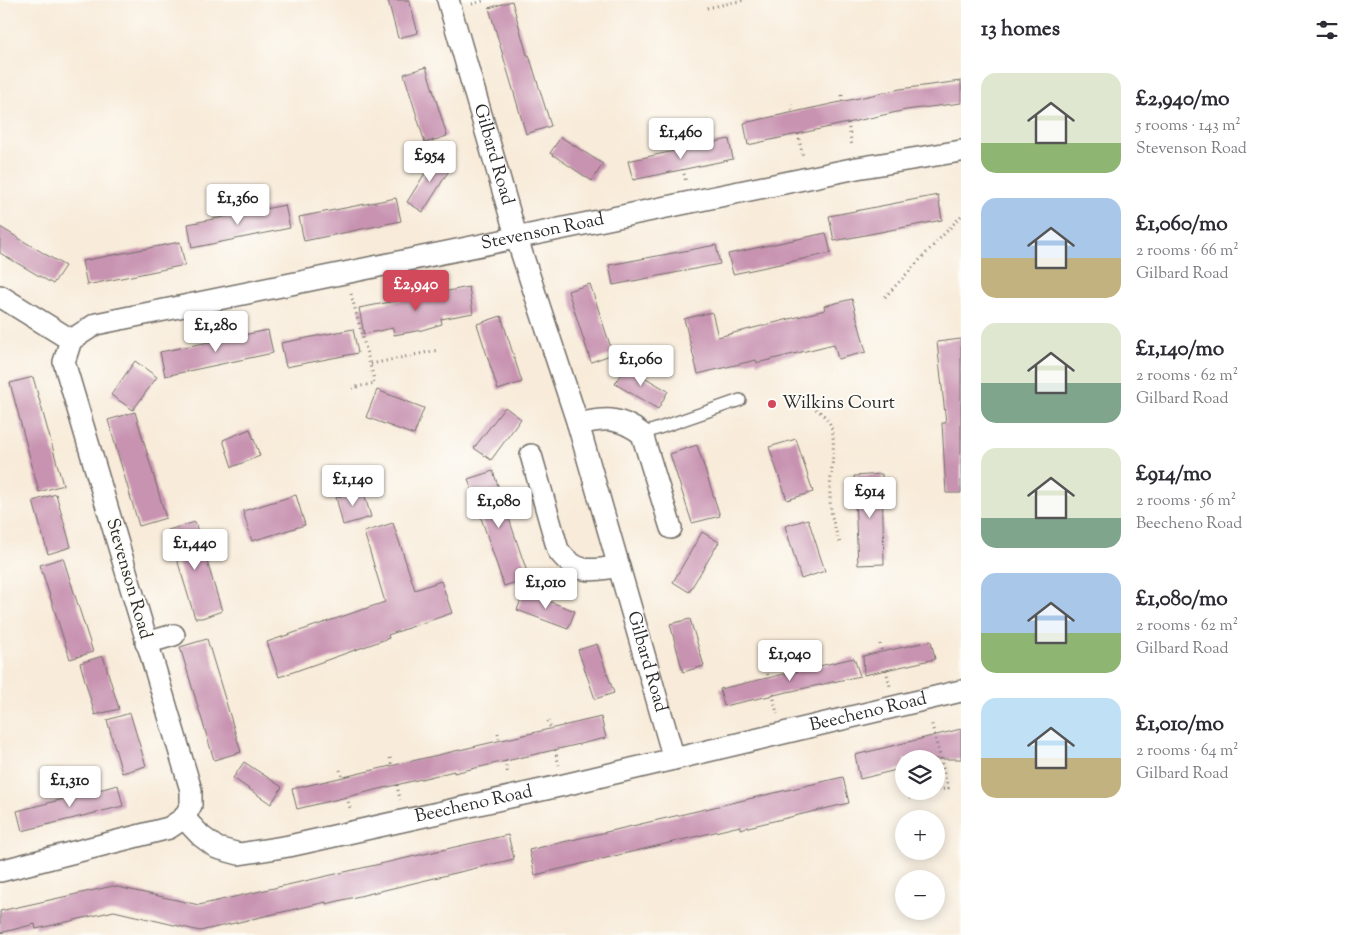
<!DOCTYPE html>
<meta charset="utf-8">
<style>
:root{--surface:#fff;--page:#f7f7f7;--text:#2b2b33;--muted:#7c7c81;--accent:#d1495b}
body{margin:0;font-family:"Sorts Mill Goudy",serif;background:var(--page);color:var(--text);height:100vh;display:flex;flex-direction:column;font-size:19px;white-space:nowrap}
*{box-sizing:border-box;margin:0}
p{font-size:16px;color:var(--muted)}
.icon{flex:none;width:28px;height:28px;fill:none;stroke:currentColor;stroke-width:2;stroke-linecap:round;stroke-linejoin:round}
.map{position:relative;flex:1;overflow:hidden}
.drawer{display:flex;flex-direction:column;background:var(--surface);width:400px}
.drawer>*{flex:none}
.controls{position:absolute;left:895px;top:750px;display:grid;gap:10px}
.controls a{display:grid;place-items:center;width:50px;height:50px;border-radius:50%;background:var(--surface);box-shadow:0 2px 12px #0003;font-size:25px}
.price{position:absolute;translate:-50% -42px;padding:0 11px;border-radius:5px;background:#fff;color:#222;font-size:16px;line-height:32px;filter:drop-shadow(0 1px 2px #0008)}
.price::after{content:'';position:absolute;left:50%;top:30px;width:15px;height:11px;margin-left:-8px;background:inherit;clip-path:polygon(0 0,100% 0,50% 100%)}
.price.active{background:var(--accent);color:#fff}
ul{padding:0;list-style:none}
li{display:flex;align-items:center;gap:15px;height:125px;padding:0 20px}
li span{display:grid;place-items:center;flex:none;width:140px;height:100px;border-radius:15px;color:#555}
li>.icon{margin-inline-start:auto}
span .icon{width:60px;height:60px;fill:#fffc;stroke-width:1}
li b{font-size:21px}
h2{display:flex;justify-content:space-between;align-items:center;height:60px;padding:0 20px;font-size:21px}
main{display:flex;flex:1;min-height:0}
.map>svg:first-child{display:block}
.building{fill:#c893b1}
.lines{fill:none;stroke-linecap:round;stroke-linejoin:round}
.lane-casing{stroke:#736e68;stroke-width:14}
.street-casing{stroke:#736e68;stroke-width:24}
.path{stroke:#736e68;stroke-width:3;stroke-dasharray:1 4;stroke-linecap:butt}
.lane{stroke:#fff;stroke-width:11}
.street{stroke:#fff;stroke-width:21}
.poi-dot{fill:#d1495b;stroke:#fdfcf7;stroke-width:2}
.labels{text-anchor:middle;dominant-baseline:central;stroke-width:4;stroke-linejoin:round;paint-order:stroke}
.street-label{font-size:18px;fill:#2b2b2b;stroke:#fdfcf7}
.poi-label{font-size:18px;fill:#2b2b2b;stroke:#fdfcf7;text-anchor:start}
</style>
<main>
<div class="map">
<svg width="961" height="935" viewBox="0 0 961 935">
<rect width="100%" height="100%" fill="#fdfcf7"/>
<filter id="ink" filterUnits="userSpaceOnUse"><feTurbulence type="fractalNoise" baseFrequency=".02" numOctaves="2"/><feDisplacementMap in="SourceGraphic" scale="10" xChannelSelector="R" yChannelSelector="G"/><feConvolveMatrix kernelMatrix="1 2 1 2 8 2 1 2 1" color-interpolation-filters="sRGB"/></filter>
<filter id="wash" filterUnits="userSpaceOnUse"><feTurbulence type="fractalNoise" baseFrequency=".0096" numOctaves="4" result="noise"/><feDisplacementMap in="SourceGraphic" scale="20" xChannelSelector="R" yChannelSelector="G"/><feGaussianBlur stdDeviation="1.12" result="paint"/><feColorMatrix in="noise" values="0 0 0 0 0 0 0 0 0 0 0 0 0 0 0 0 0 1.4 0 .05"/><feComposite in="paint" operator="in"/></filter>
<g filter="url(#wash)">
<rect width="100%" height="100%" fill="#f8ebd9"/>
<g id="blocks">
<g class="building">
<polygon points="388,0 409,0 418,33 398,38"/>
<polygon points="512,1 527,55 529,55 551,126 526,134 489,8"/>
<polygon points="426,67 447,136 425,143 404,74"/>
<polygon points="961,81 961,103 906,110 748,145 744,123 900,89"/>
<polygon points="561,137 603,164 592,181 550,153"/>
<polygon points="729,139 733,159 633,180 628,161"/>
<polygon points="437,154 453,164 423,212 407,202"/>
<polygon points="938,195 942,220 834,241 829,216"/>
<polygon points="396,198 401,221 304,241 299,217"/>
<polygon points="285,205 290,228 192,248 188,224"/>
<polygon points="0,227 65,266 53,284 0,253"/>
<polygon points="826,233 831,253 733,274 728,254"/>
<polygon points="180,242 185,265 87,285 82,261"/>
<polygon points="716,245 720,264 613,285 609,265"/>
<polygon points="590,284 613,354 591,362 568,291"/>
<polygon points="469,287 473,313 441,319 442,324 422,330 394,335 393,328 364,334 359,308"/>
<polygon points="852,299 866,352 838,359 834,344 757,363 756,360 698,374 684,319 712,312 718,337 825,310 824,306"/>
<polygon points="501,316 522,382 498,390 477,324"/>
<polygon points="353,329 358,353 286,367 281,343"/>
<polygon points="268,330 273,353 165,376 160,352"/>
<polygon points="961,339 961,493 946,493 942,423 946,423 937,342"/>
<polygon points="135,361 157,377 133,410 111,395"/>
<polygon points="625,366 668,391 658,409 615,384"/>
<polygon points="33,377 63,485 39,492 10,383"/>
<polygon points="377,390 424,408 414,435 366,417"/>
<polygon points="505,407 521,419 491,460 474,448"/>
<polygon points="135,412 166,518 139,526 108,420"/>
<polygon points="250,429 260,456 232,467 223,440"/>
<polygon points="796,439 813,492 787,500 769,447"/>
<polygon points="697,445 720,516 692,523 670,454"/>
<polygon points="493,471 529,578 504,586 468,479"/>
<polygon points="882,474 884,564 858,565 854,476"/>
<polygon points="363,490 371,517 343,525 336,497"/>
<polygon points="56,494 71,547 48,554 33,501"/>
<polygon points="296,495 305,525 252,541 243,511"/>
<polygon points="808,519 825,571 801,579 785,526"/>
<polygon points="195,522 222,611 202,618 195,618 168,530"/>
<polygon points="393,523 415,590 441,581 452,613 388,635 389,638 279,677 267,642 385,602 364,532"/>
<polygon points="702,532 719,542 689,592 673,582"/>
<polygon points="63,558 93,652 70,659 40,565"/>
<polygon points="524,592 575,611 568,629 517,610"/>
<polygon points="690,619 704,666 683,672 670,624"/>
<polygon points="207,639 241,752 214,760 180,647"/>
<polygon points="931,641 935,659 864,675 863,656"/>
<polygon points="597,644 614,693 595,699 578,650"/>
<polygon points="103,656 119,709 95,715 80,663"/>
<polygon points="854,658 860,676 724,706 720,689"/>
<polygon points="130,713 146,766 122,773 107,720"/>
<polygon points="601,717 606,738 454,773 454,771 297,809 292,789"/>
<polygon points="961,729 961,759 904,759 904,768 860,779 855,755"/>
<polygon points="244,762 282,787 271,804 233,778"/>
<polygon points="843,777 849,803 740,829 740,826 535,875 529,850"/>
<polygon points="118,785 123,806 22,831 17,811"/>
<polygon points="508,835 514,859 326,904 326,902 200,931 114,911 36,929 35,924 0,933 0,911 113,886 199,905"/>
</g>
</g>
</g>
<g filter="url(#ink)">
<use href="#blocks" fill-opacity="0" stroke="#736e68" stroke-width="1"/>
<g class="lines">
<defs>
<polyline id="lane" points="642,434 740,400"/>
<g id="street">
<path id="s1" d="M448 0 517 239 578 424 674 759"/>
<polyline points="0,296 71,340"/>
<path d="M578 424C605 418 619 416 642 434L671 528"/>
<path d="M531 455 558 550C576 575 592 571 619 566"/>
<polyline points="146,643 174,635"/>
<path id="s2" d="M184 818 191 805V790L64 362 71 340 96 324 857 168 961 151"/>
<path id="s3" d="M0 871 169 828 184 818 201 836 217 848 239 854 289 846 564 785 961 691"/>
</g>
</defs>
<use href="#lane" class="lane-casing"/>
<use href="#street" class="street-casing"/>
<g class="path">
<polyline points="472,4 486,0"/>
<polyline points="707,8 745,0"/>
<polyline points="842,95 843,101"/>
<polyline points="791,104 793,112"/>
<polyline points="848,123 852,146"/>
<polyline points="798,134 803,157"/>
<polyline points="683,169 686,183"/>
<polyline points="351,294 375,383 352,388"/>
<polyline points="885,297 961,216"/>
<polyline points="371,364 438,350"/>
<path d="M803 401C813 407 824 413 830 424 838 441 829 477 830 497 830 514 835 530 841 546"/>
<polyline points="880,644 882,652"/>
<polyline points="767,669 768,677"/>
<polyline points="886,670 890,686"/>
<polyline points="773,694 777,714"/>
<polyline points="548,721 551,729"/>
<polyline points="498,733 500,741"/>
<polyline points="555,750 559,765"/>
<polyline points="390,758 392,765"/>
<polyline points="505,761 508,775"/>
<polyline points="340,770 342,777"/>
<polyline points="397,785 400,800"/>
<polyline points="347,797 351,811"/>
<polyline points="909,798 948,788 931,721"/>
</g>
<use href="#lane" class="lane"/>
<use href="#street" class="street"/>
</g>
</g>
<circle class="poi-dot" cx="772" cy="404" r="5"/>
<g class="labels">
<g class="street-label">
<text stroke="none"><textPath href="#s1" startOffset="161">Gilbard Road</textPath></text>
<text stroke="none"><textPath href="#s2" startOffset="985">Stevenson Road</textPath></text>
<text transform="translate(128 579) rotate(74)">Stevenson Road</text>
<text stroke="none"><textPath href="#s1" startOffset="691">Gilbard Road</textPath></text>
<text stroke="none"><textPath href="#s3" startOffset="905">Beecheno Road</textPath></text>
<text stroke="none"><textPath href="#s3" startOffset="500">Beecheno Road</textPath></text>
</g>
<g class="poi-label">
<text x="782" y="404">Wilkins Court</text>
</g>
</g>
</svg>
<div class="controls">
<a><svg class="icon" aria-label="layers" viewBox="0 0 24 24"><path d="M12 4l9 5-9 5-9-5zM3 14l9 5 9-5"/></svg></a>
<a>+</a>
<a>−</a>
</div>
<b class="price" style="left:681px;top:160px">£1,460</b>
<b class="price" style="left:430px;top:183px">£954</b>
<b class="price" style="left:238px;top:226px">£1,360</b>
<b class="price active" style="left:416px;top:312px">£2,940</b>
<b class="price" style="left:216px;top:353px">£1,280</b>
<b class="price" style="left:641px;top:387px">£1,060</b>
<b class="price" style="left:353px;top:507px">£1,140</b>
<b class="price" style="left:870px;top:519px">£914</b>
<b class="price" style="left:499px;top:529px">£1,080</b>
<b class="price" style="left:195px;top:571px">£1,440</b>
<b class="price" style="left:546px;top:610px">£1,010</b>
<b class="price" style="left:790px;top:682px">£1,040</b>
<b class="price" style="left:70px;top:808px">£1,310</b>
</div>
<section class="drawer">
<h2>13 homes<svg class="icon" aria-label="filters" viewBox="0 0 24 24"><path d="M4 7h16M4 17h16"/><circle cx="9" cy="7" r="2"/><circle cx="15" cy="17" r="2"/></svg></h2>
<ul>
<li><span style="background:linear-gradient(#dfe7d0 70%,#8fb573 0)"><svg class="icon" aria-label="home" viewBox="0 0 24 24"><path d="M3 11l9-7 9 7M6 9v11h12V9"/></svg></span><div><b>£2,940/mo</b><p>5 rooms · 143 m²</p><p>Stevenson Road</p></div></li>
<li><span style="background:linear-gradient(#a9c7e8 60%,#c2b280 0)"><svg class="icon" aria-label="home" viewBox="0 0 24 24"><path d="M3 11l9-7 9 7M6 9v11h12V9"/></svg></span><div><b>£1,060/mo</b><p>2 rooms · 66 m²</p><p>Gilbard Road</p></div></li>
<li><span style="background:linear-gradient(#dfe7d0 60%,#7fa58c 0)"><svg class="icon" aria-label="home" viewBox="0 0 24 24"><path d="M3 11l9-7 9 7M6 9v11h12V9"/></svg></span><div><b>£1,140/mo</b><p>2 rooms · 62 m²</p><p>Gilbard Road</p></div></li>
<li><span style="background:linear-gradient(#dfe7d0 70%,#7fa58c 0)"><svg class="icon" aria-label="home" viewBox="0 0 24 24"><path d="M3 11l9-7 9 7M6 9v11h12V9"/></svg></span><div><b>£914/mo</b><p>2 rooms · 56 m²</p><p>Beecheno Road</p></div></li>
<li><span style="background:linear-gradient(#a9c7e8 60%,#8fb573 0)"><svg class="icon" aria-label="home" viewBox="0 0 24 24"><path d="M3 11l9-7 9 7M6 9v11h12V9"/></svg></span><div><b>£1,080/mo</b><p>2 rooms · 62 m²</p><p>Gilbard Road</p></div></li>
<li><span style="background:linear-gradient(#bfe0f5 60%,#c2b280 0)"><svg class="icon" aria-label="home" viewBox="0 0 24 24"><path d="M3 11l9-7 9 7M6 9v11h12V9"/></svg></span><div><b>£1,010/mo</b><p>2 rooms · 64 m²</p><p>Gilbard Road</p></div></li>
</ul>
</section>
</main>
